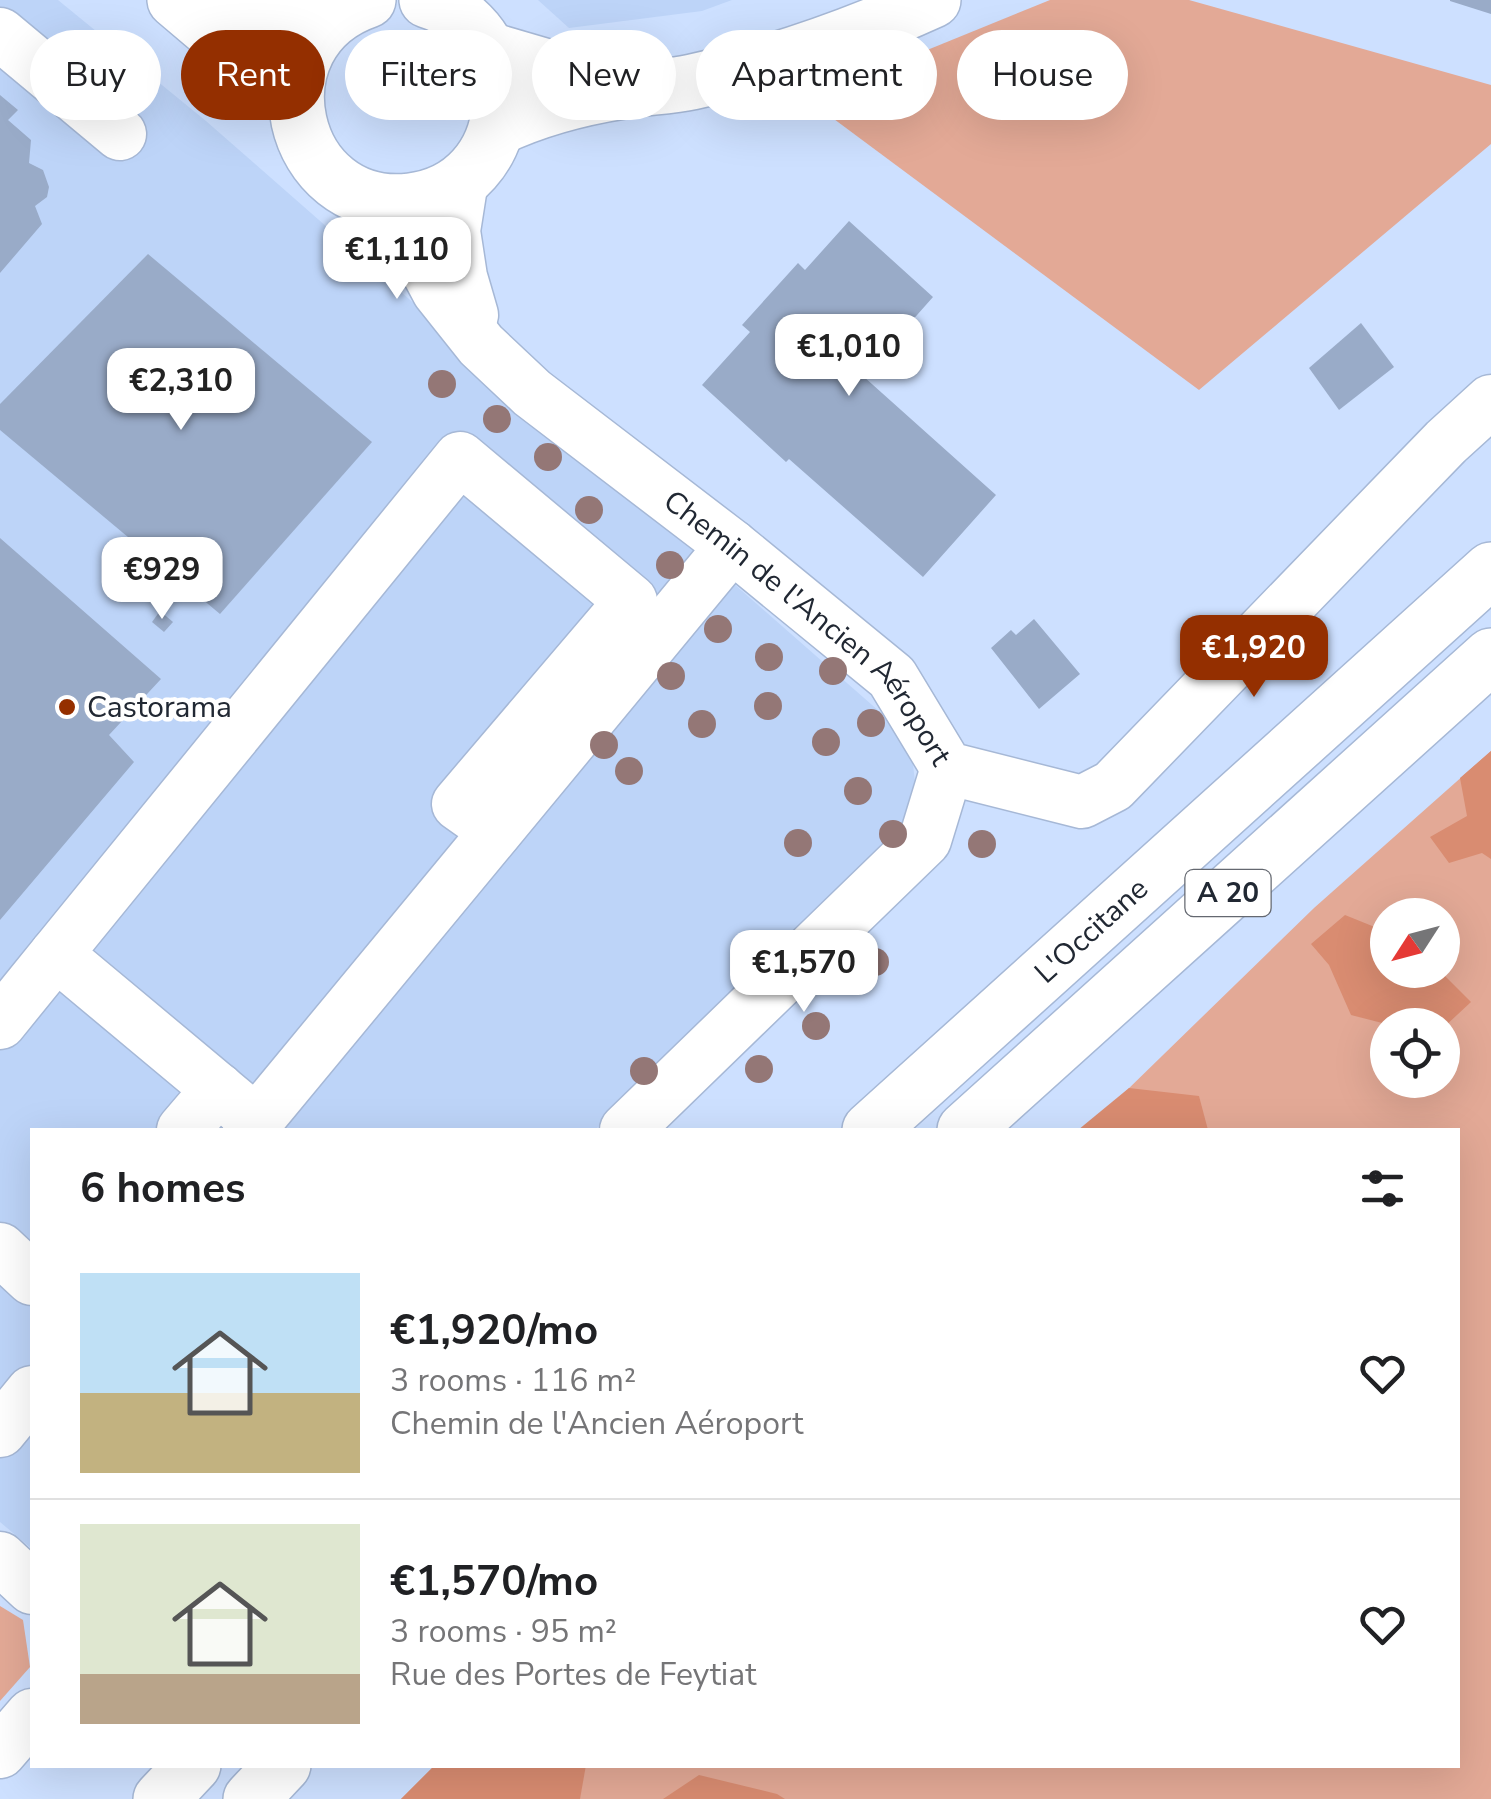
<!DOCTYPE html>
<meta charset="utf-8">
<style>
:root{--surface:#fff;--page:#f2f2f2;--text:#202124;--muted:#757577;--line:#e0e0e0;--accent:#942f00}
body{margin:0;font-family:"Nunito Sans",sans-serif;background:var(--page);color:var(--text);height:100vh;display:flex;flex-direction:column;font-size:38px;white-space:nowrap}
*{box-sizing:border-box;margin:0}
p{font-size:32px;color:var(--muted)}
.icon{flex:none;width:55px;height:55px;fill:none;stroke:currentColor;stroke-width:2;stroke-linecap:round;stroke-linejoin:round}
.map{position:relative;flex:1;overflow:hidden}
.side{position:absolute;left:30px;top:1128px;width:1430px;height:640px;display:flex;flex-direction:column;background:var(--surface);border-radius:0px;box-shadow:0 10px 40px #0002}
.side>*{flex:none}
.top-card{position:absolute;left:30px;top:30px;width:1432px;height:90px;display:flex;gap:20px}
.needle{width:65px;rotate:234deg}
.controls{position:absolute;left:1370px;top:898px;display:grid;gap:20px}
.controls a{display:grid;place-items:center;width:90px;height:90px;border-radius:50%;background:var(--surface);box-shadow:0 10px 40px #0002;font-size:50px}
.price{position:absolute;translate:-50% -85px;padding:0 22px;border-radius:20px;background:#fff;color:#222;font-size:32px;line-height:65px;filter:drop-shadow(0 2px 5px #0008)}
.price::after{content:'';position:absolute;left:50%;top:60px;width:30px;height:22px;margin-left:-15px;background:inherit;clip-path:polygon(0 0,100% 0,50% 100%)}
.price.current{background:var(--accent);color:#fff}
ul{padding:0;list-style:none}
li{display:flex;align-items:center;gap:30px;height:250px;padding:0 50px}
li+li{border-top:2px solid var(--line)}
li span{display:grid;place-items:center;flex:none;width:280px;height:200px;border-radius:0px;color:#555}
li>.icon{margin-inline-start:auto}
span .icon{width:120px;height:120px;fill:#fffc;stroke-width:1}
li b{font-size:42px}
h2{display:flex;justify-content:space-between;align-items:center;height:120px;padding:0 50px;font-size:42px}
.tag{padding:0 35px;border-radius:45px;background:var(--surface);box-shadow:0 10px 40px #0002;font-size:35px;line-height:90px}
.tag.current{background:var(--accent);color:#fff}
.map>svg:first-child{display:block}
.built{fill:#bdd4f8}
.green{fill:#e3a996;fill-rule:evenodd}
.forest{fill:#d98c71}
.building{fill:#99abc8}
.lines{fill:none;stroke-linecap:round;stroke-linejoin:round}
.minor-casing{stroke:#a6b8d6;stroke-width:55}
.major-casing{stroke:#a6b8d6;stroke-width:58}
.highway-casing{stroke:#a6b8d6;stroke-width:58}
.minor{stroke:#fff;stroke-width:52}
.major{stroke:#fff;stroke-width:55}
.highway{stroke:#fff;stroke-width:55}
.tree{fill:#947776}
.poi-dot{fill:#942f00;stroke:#fff;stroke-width:4}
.labels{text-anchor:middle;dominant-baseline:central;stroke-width:9;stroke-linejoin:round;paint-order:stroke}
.shield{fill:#fff;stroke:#646870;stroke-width:2.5}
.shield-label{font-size:28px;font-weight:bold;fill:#212833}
.street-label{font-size:30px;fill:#212833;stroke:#fff}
.poi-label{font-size:30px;fill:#212833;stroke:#fff;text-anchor:start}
</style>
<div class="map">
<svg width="1491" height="1799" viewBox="0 0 1491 1799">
<rect width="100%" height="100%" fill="#cde0ff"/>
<g class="built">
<polygon points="0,0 58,0 206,121 888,719 912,755 915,782 898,836 595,1130 32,1130 32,1549 0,1522"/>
<polygon points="538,0 732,0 702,11 569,28"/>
</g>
<g class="green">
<polygon points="1050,0 1189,0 1491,85 1491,144 1199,390 807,99"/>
<path d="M1491 751V1799H401L435 1765H1458V1130H1086L1314 908ZM1388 915H1442V970H1388ZM1388 1025H1442V1080H1388Z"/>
<polygon points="0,1606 23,1620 30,1667 0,1701"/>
</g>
<g class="forest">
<polygon points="1491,751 1491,859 1482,853 1449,863 1430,837 1467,816 1460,778"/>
<polygon points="1345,915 1387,932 1388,970 1439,970 1471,1002 1443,1028 1442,1025 1390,1025 1351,1015 1329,965 1311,944"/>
<polygon points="1129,1088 1199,1096 1208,1130 1078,1130"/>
<polygon points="435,1765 586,1765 580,1799 401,1799"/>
<polygon points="699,1775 777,1794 785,1799 663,1799"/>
</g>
<g class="building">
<polygon points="1450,0 1491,0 1491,14 1450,1"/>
<polygon points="0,95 18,110 8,120 31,140 29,163 43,170 49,187 47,197 35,206 42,224 0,273"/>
<polygon points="849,221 933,297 863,376 996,495 923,577 789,459 786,462 702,385 750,332 742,325 798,263 805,270"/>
<polygon points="148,254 372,442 220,614 0,430 0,404"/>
<polygon points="1361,323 1394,367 1339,410 1309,368"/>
<polygon points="0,538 161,679 109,735 134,762 0,920"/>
<polygon points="160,611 173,622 164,632 152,622"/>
<polygon points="1034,619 1080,674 1039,709 991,648 1011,630 1016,635"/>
</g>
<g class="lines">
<defs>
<g id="minor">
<polyline points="0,34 120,134"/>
<polyline points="462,180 454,231 461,277 472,315"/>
<path id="s1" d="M381 200 399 218 438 291 481 345 532 393 732 546 892 677 947 768 1082 802 1113 786 1446 442 1491 401"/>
<polyline points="0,1023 56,954"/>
<polyline points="256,1121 56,954 460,458 631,601 458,804 496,831"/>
<polyline points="183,1130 218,1089"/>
<polyline points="249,1130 732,546"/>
<polyline points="626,1130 925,840 947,768"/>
<polyline points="0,1249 32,1279"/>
<polyline points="0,1431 32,1392"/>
<polyline points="0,1558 32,1588"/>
<polyline points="0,1752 32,1715"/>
</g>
<g id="major">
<polyline points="175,0 294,101"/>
<path d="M368 0C249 41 289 215 410 201 520 189 533 33 427 0"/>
<polyline points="183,2 230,17 275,19 322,27"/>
<polyline points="489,50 622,89"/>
<path d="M497 128C537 109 579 98 623 91 646 87 669 87 692 82 775 64 856 35 933 0"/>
</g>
<g id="highway">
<path id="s2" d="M870 1130 1491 570"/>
<polyline points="965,1130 1491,656"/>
<polyline points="161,1799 193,1765"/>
<polyline points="251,1799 283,1765"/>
</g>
</defs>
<use href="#minor" class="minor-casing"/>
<use href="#major" class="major-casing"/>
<use href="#highway" class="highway-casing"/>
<use href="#minor" class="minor"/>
<use href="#major" class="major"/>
<use href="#highway" class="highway"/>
</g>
<g class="tree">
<circle cx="442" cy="384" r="14"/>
<circle cx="497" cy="419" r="14"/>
<circle cx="548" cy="457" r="14"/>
<circle cx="589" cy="510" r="14"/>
<circle cx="670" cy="565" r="14"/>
<circle cx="718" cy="629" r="14"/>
<circle cx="769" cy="657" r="14"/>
<circle cx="833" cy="671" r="14"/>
<circle cx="671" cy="676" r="14"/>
<circle cx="768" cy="706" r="14"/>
<circle cx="871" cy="723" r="14"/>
<circle cx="702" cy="724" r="14"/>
<circle cx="826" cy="742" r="14"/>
<circle cx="604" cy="745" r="14"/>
<circle cx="629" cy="771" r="14"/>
<circle cx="858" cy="791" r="14"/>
<circle cx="893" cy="834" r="14"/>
<circle cx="798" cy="843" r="14"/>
<circle cx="982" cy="844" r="14"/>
<circle cx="875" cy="962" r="14"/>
<circle cx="816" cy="1026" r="14"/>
<circle cx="759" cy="1069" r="14"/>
<circle cx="644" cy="1071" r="14"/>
</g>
<circle class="poi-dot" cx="67" cy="707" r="10"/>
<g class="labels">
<rect class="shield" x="1185.5" y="870" width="85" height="46" rx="8"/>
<g class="shield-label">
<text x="1228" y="893">A 20</text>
</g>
<g class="street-label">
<text stroke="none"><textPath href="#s1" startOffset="612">Chemin de l'Ancien Aéroport</textPath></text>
<text stroke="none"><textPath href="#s2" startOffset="298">L'Occitane</textPath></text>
</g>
<g class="poi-label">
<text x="87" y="707">Castorama</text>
</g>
</g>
</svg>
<div class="controls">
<a><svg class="needle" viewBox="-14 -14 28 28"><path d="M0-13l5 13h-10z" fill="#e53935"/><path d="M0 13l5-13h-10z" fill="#757577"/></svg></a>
<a><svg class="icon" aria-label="locate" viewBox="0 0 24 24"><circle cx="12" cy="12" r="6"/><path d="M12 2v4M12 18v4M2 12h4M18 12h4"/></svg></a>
</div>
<b class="price" style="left:397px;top:302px">€1,110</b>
<b class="price" style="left:849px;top:399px">€1,010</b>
<b class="price" style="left:181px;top:433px">€2,310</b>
<b class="price" style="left:162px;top:622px">€929</b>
<b class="price current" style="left:1254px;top:700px">€1,920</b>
<b class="price" style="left:804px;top:1015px">€1,570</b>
<div class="top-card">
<a class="tag">Buy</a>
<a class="tag current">Rent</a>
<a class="tag">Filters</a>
<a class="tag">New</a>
<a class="tag">Apartment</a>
<a class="tag">House</a>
</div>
<section class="side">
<h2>6 homes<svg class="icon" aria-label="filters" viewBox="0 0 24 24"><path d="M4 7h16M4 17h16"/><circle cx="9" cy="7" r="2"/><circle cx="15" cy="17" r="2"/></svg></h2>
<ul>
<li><span style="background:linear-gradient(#bfe0f5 60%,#c2b280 0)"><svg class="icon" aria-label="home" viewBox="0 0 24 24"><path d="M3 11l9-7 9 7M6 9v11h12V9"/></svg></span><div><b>€1,920/mo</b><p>3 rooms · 116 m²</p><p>Chemin de l'Ancien Aéroport</p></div><svg class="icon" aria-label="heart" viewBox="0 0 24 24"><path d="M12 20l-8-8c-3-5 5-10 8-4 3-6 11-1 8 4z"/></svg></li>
<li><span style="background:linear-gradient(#dfe7d0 75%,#b9a48a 0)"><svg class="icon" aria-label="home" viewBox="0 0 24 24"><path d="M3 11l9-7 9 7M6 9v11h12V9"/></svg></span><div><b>€1,570/mo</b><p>3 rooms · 95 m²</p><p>Rue des Portes de Feytiat</p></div><svg class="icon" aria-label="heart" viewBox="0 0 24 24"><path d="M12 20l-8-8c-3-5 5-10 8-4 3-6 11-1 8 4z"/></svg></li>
</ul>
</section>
</div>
